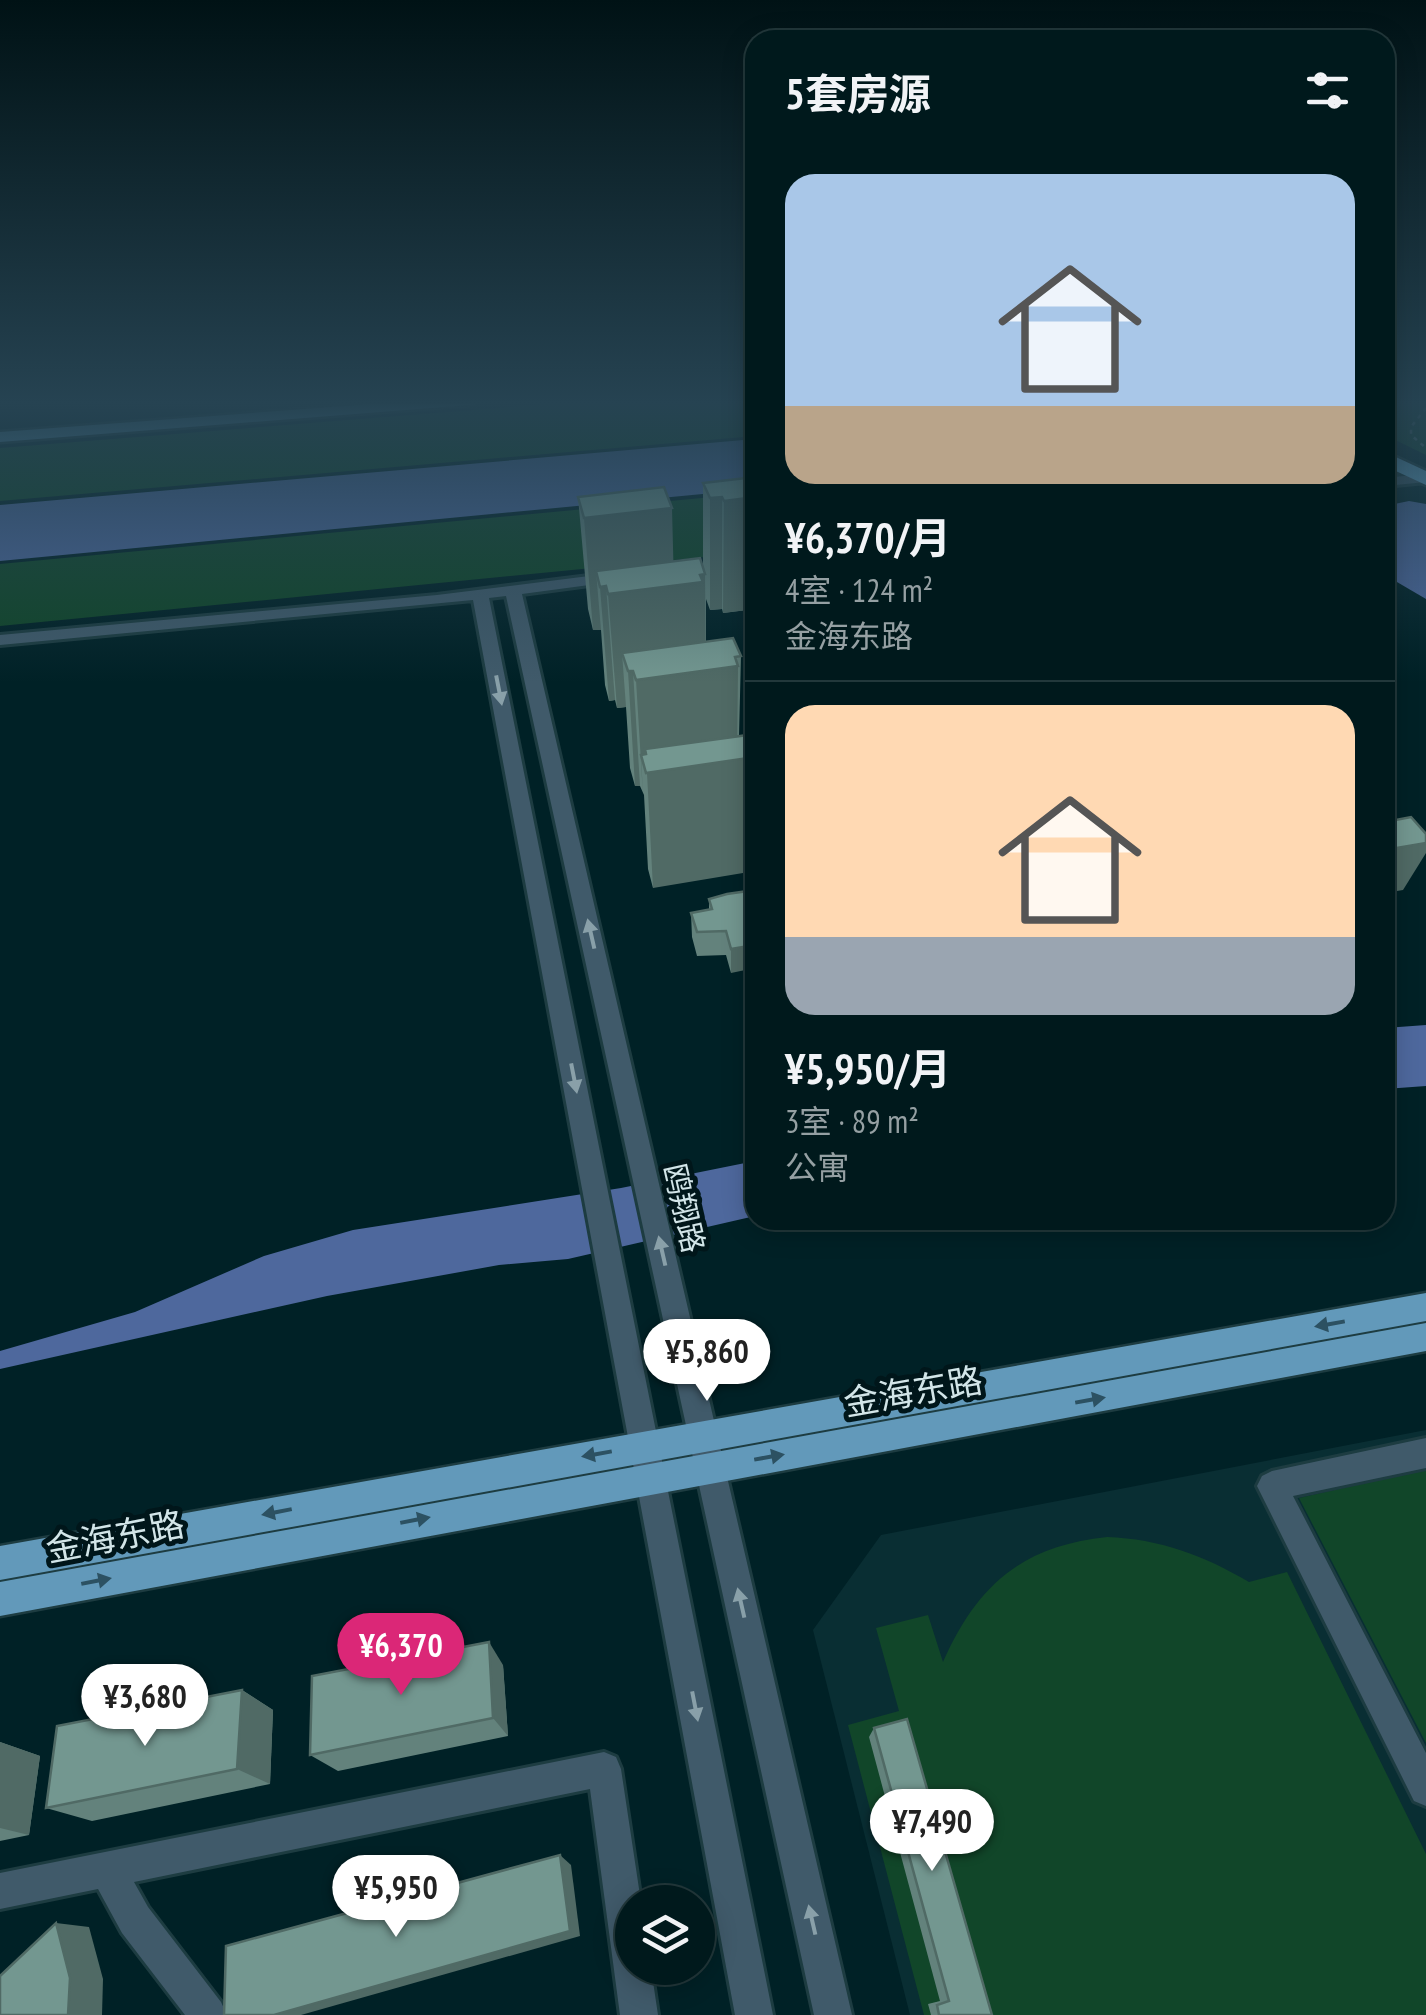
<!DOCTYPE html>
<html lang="zh">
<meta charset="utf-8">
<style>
:root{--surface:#00191c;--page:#0e2629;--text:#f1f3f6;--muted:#95a0a3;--line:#22383b;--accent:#db2777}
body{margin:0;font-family:"PT Sans Narrow","Noto Sans SC",sans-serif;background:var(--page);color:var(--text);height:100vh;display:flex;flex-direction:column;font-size:38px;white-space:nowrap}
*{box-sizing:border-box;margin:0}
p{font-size:32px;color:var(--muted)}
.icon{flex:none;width:55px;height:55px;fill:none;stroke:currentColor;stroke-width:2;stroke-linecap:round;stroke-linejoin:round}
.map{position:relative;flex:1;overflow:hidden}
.drawer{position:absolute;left:745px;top:30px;width:650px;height:1200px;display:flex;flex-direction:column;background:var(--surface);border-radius:30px;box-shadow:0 5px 25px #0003,0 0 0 2px var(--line)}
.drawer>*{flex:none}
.buttons{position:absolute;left:615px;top:1885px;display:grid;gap:20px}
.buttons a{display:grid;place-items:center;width:100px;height:100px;border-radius:50%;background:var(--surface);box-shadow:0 5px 25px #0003,0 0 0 2px var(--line);font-size:50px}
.price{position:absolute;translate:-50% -85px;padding:0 22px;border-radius:35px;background:#fff;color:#222;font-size:32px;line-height:65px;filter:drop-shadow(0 2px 5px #0008)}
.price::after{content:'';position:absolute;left:50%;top:60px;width:30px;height:22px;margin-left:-15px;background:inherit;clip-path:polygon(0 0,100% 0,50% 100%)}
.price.current{background:var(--accent);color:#fff}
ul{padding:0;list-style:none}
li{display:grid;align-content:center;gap:20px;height:530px;padding:0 40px}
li+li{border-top:2px solid var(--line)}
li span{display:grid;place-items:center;height:310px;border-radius:30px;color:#555}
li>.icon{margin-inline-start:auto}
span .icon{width:180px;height:180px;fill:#fffc;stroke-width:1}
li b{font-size:42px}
h2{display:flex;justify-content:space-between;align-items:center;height:120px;padding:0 40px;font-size:42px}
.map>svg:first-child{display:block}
.built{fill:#092e33}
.green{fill:#114629}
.water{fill:#4e689d}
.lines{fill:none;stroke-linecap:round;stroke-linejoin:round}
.minor-casing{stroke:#1d3c41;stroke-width:6}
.major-casing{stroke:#1d3c41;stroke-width:5}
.highway-casing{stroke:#1d3c41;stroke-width:5}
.path{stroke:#688286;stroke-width:2.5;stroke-dasharray:4 5;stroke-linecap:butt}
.minor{fill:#405a6a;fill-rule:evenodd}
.major{fill:#6299ba;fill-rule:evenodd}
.highway{fill:#6fb2da;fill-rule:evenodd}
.wall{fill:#63827c}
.shaded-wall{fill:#506a65}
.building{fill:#739790;stroke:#506a65;stroke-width:2.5}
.oneway{fill:#89a0a9}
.oneway2{fill:#2c5162}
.labels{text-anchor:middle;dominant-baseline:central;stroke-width:10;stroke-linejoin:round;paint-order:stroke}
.street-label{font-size:30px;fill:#d2e5e8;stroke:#00161a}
.near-street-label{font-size:35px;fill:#d2e5e8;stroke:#00161a}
</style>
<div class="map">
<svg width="1426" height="2015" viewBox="0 0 1426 2015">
<rect width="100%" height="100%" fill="#002126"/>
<polygon class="built" points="1426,1430 1426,2015 910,2015 813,1630 881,1535"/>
<g class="green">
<polygon points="584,401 755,401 755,436 0,501 0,448"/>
<polygon points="1426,401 1426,455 1385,435 1385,402"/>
<polygon points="755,493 705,557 0,626 0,564"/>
<polygon points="1426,1469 1426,1743 1299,1498"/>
<path d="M1107 1537C1160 1539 1203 1555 1249 1582L1287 1572 1426 1854V2015H924L848 1725 899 1711 876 1628 928 1615 943 1662C977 1585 1022 1546 1107 1537Z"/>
</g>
<g class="water">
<polygon points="755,439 755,489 0,561 0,505"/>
<polygon points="1409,501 1426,504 1426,599 1385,575 1385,506"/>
<polygon points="1426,1025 1426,1086 1385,1089 1385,1028"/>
<polygon points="755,1161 755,1216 568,1259 499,1265 327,1296 0,1369 0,1351 135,1312 264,1256 353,1230 621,1188"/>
</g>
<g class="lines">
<defs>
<g id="minor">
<polygon points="1423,474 1426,482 1385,486 1385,478"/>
<polygon points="613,573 621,578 619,581 522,594 852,2015 814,2015 506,596 489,598 773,2015 735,2015 473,600 0,645 0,635 437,595"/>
<polygon points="1426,1438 1426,1468 1293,1496 1426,1753 1426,1806 1414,1801 1257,1486 1262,1476 1272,1471"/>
<polygon points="604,1752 616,1757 621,1769 641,1902 632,1902 632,1968 651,1968 658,2015 620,2015 590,1789 134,1882 148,1907 221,2002 227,2015 185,2015 122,1933 98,1889 0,1909 0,1873"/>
</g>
<g id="major">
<polygon points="411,401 476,401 469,405 0,442 0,432"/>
<polygon points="1426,1293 1426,1321 0,1580 0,1546"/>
<polygon points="1426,1323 1426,1351 0,1616 0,1582"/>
</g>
<polygon id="highway" points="1385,452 1426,471 1426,485 1385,466"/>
</defs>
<use href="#minor" class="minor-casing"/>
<use href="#major" class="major-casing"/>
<use href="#highway" class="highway-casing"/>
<polyline class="path" points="1426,408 1411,427 1411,435 1426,448"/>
<use href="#minor" class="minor"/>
<use href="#major" class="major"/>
<use href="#highway" class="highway"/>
</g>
<g class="wall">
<polygon points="755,477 755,609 723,613 722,609 710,610 706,599 706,642 741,656 739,736 653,888 648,869 644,795 640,786 635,786 630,768 626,707 617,708 615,700 609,701 605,685 601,630 593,630 588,609 578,497 674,561 703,569 703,483"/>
<polygon points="755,890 731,973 726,955 697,956 692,937 691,913 709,910 709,899"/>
<polygon points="503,1665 508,1736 338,1771 310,1755"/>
<polygon points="242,1690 273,1710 270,1784 92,1821 46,1808"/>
<polygon points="874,1728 992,2015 931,2015 928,2004 940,2001 869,1737"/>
<polygon points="0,1742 40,1756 29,1835 0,1841"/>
</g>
<g class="shaded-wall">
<polygon points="722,497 722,609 710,610 710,498"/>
<polygon points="755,497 755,609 723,613 724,501"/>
<polygon points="672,508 674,586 700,575 705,574 706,671 738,666 737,760 755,757 755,871 653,888 647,773 645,749 646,772 641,755 643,795 636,680 633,671 640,786 635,786 628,671 622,653 626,707 617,708 608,594 606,586 615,700 609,701 600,587 596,571 601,630 593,630 584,518"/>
<polygon points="1426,843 1426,853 1403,890 1385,893 1385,850"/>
<polygon points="755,945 755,968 731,973 731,949"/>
<polygon points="489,1642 503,1665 508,1736 493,1718"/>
<polygon points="242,1690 273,1710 270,1784 237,1769"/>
<polygon points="0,1742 40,1756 29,1835 0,1828"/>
<polygon points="560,1855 571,1865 580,1936 301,2015 274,2015"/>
<polygon points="56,1923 89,1927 103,1979 102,2015 68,2015"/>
</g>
<g class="building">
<polygon points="755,477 755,497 724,501 722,497 710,498 703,483"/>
<polygon points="664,487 672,508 584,518 578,497"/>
<polygon points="700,558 705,574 700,575 703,582 608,594 606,586 600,587 596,571"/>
<polygon points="733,638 741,656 735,657 738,666 636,680 633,671 628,671 622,653"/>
<polygon points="755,734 755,757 646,773 641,755 646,754 645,749"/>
<polygon points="1411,817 1426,834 1426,843 1385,850 1385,822"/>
<polygon points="755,890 755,945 731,949 726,931 697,932 691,913 712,909 709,899 727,894"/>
<polygon points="489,1642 493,1718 310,1755 312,1676"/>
<polygon points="242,1690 237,1769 46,1808 57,1726"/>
<polygon points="907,1719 992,2015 939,2015 937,2005 949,2001 874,1728"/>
<polygon points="560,1855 570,1931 274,2015 224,2015 226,1946"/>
<polygon points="56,1923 70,1978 68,2015 0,2015 0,1976"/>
</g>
<defs><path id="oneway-solid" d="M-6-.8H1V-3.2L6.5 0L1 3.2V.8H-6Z" transform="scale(2.5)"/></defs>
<g class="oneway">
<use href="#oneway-solid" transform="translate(499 690) rotate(79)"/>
<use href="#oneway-solid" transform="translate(591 934) rotate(-103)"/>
<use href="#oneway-solid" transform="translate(574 1078) rotate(79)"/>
<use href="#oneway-solid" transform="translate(662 1251) rotate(-103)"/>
<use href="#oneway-solid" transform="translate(741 1603) rotate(-103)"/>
<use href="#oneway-solid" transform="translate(695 1706) rotate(79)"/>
<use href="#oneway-solid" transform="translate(812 1920) rotate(-103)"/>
</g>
<g class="oneway2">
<use href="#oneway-solid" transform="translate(1330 1324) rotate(170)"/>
<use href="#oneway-solid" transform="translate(1090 1400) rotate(-10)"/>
<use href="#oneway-solid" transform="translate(597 1454) rotate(170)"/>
<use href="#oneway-solid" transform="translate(769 1457) rotate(-10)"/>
<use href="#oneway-solid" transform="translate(277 1512) rotate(169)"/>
<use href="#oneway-solid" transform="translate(415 1520) rotate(-11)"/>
<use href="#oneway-solid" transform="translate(96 1581) rotate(-11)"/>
</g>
<linearGradient id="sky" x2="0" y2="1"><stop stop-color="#001215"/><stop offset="0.59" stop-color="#264352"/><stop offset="1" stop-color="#264352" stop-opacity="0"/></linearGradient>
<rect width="1426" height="683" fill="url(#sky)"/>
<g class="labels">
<g class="street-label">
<text transform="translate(685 1208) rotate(77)">鸥翔路</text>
</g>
<g class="near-street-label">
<text transform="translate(913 1391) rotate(-10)">金海东路</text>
<text transform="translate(115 1536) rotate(-11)">金海东路</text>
</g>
</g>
</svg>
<div class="buttons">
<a><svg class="icon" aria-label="layers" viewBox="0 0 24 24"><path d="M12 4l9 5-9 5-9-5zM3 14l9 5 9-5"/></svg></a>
</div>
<b class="price" style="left:707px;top:1404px">¥5,860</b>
<b class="price current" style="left:401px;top:1698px">¥6,370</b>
<b class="price" style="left:145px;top:1749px">¥3,680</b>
<b class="price" style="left:932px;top:1874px">¥7,490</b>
<b class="price" style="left:396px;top:1940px">¥5,950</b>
<section class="drawer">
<h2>5套房源<svg class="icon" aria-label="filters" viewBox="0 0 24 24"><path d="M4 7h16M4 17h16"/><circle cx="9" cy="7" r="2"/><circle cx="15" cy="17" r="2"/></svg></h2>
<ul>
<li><span style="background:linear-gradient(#a9c7e8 75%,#b9a48a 0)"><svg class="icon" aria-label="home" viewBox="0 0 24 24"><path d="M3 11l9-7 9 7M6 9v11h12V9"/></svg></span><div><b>¥6,370/月</b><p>4室 · 124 m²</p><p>金海东路</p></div></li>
<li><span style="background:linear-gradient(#ffd9b3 75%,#9aa5b1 0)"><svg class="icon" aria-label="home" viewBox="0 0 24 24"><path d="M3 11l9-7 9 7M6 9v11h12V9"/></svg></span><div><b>¥5,950/月</b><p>3室 · 89 m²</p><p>公寓</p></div></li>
</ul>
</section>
</div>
